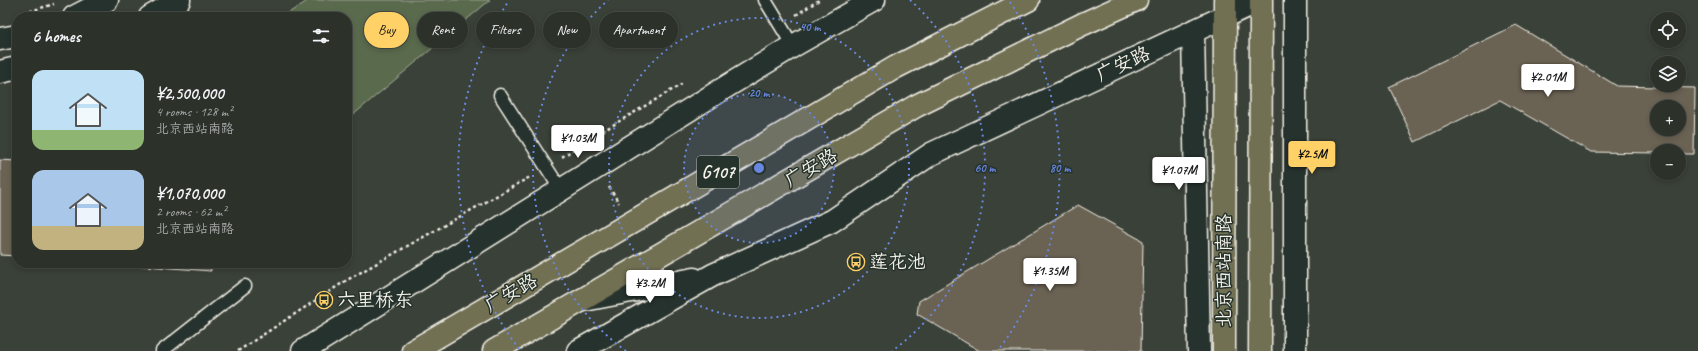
<!DOCTYPE html>
<meta charset="utf-8">
<style>
:root{--surface:#2c312a;--page:#383d36;--text:#f1f3f6;--muted:#a6a9a8;--line:#484c47;--accent:#ffd166}
body{margin:0;font-family:Caveat,"LXGW WenKai TC",sans-serif;background:var(--page);color:var(--text);height:100vh;display:flex;flex-direction:column;font-size:15px;white-space:nowrap}
*{box-sizing:border-box;margin:0}
p{font-size:13px;color:var(--muted)}
.icon{flex:none;width:22px;height:22px;fill:none;stroke:currentColor;stroke-width:2;stroke-linecap:round;stroke-linejoin:round}
.map{position:relative;flex:1;overflow:hidden}
.panel{position:absolute;left:12px;top:12px;width:340px;height:256px;display:flex;flex-direction:column;background:var(--surface);border-radius:16px;box-shadow:0 2px 6px #0003,0 0 0 1px var(--line)}
.panel>*{flex:none}
.hud{position:absolute;left:364px;top:12px;width:380px;height:36px;display:flex;gap:8px}
.tools{position:absolute;left:1650px;top:12px;display:grid;gap:8px}
.tools a{display:grid;place-items:center;width:36px;height:36px;border-radius:50%;background:var(--surface);box-shadow:0 2px 6px #0003,0 0 0 1px var(--line);font-size:20px}
.price{position:absolute;translate:-50% -34px;padding:0 9px;border-radius:4px;background:#fff;color:#222;font-size:13px;line-height:26px;filter:drop-shadow(0 1px 2px #0008)}
.price::after{content:'';position:absolute;left:50%;top:24px;width:12px;height:9px;margin-left:-6px;background:inherit;clip-path:polygon(0 0,100% 0,50% 100%)}
.price.active{background:var(--accent);color:#111}
ul{padding:0;list-style:none}
li{display:flex;align-items:center;gap:12px;height:100px;padding:0 20px}
li span{display:grid;place-items:center;flex:none;width:112px;height:80px;border-radius:12px;color:#555}
li>.icon{margin-inline-start:auto}
span .icon{width:48px;height:48px;fill:#fffc;stroke-width:1}
li b{font-size:17px}
h2{display:flex;justify-content:space-between;align-items:center;height:48px;padding:0 20px;font-size:17px}
.pill{padding:0 14px;border-radius:18px;background:var(--surface);box-shadow:0 2px 6px #0003,0 0 0 1px var(--line);font-size:14px;line-height:36px}
.pill.active{background:var(--accent);color:#111}
.map>svg:first-child{display:block}
.green{fill:#5a6b4d;stroke:#a7ae9a}
.building{fill:#6a6253;stroke:#f4f1e8;fill-rule:evenodd}
.lines{fill:none;stroke-linecap:round;stroke-linejoin:round}
.service-casing{stroke:#f4f1e8;stroke-width:15}
.tertiary-casing{stroke:#f4f1e8;stroke-width:25}
.primary-casing{stroke:#f4f1e8;stroke-width:25}
.trunk-casing{stroke:#f4f1e8;stroke-width:25}
.path{stroke:#f4f1e8;stroke-width:2.5;stroke-dasharray:3 3;stroke-linecap:butt}
.service{stroke:#26332d;stroke-width:12}
.tertiary{stroke:#26332d;stroke-width:22}
.primary{stroke:#716f52;stroke-width:22}
.trunk{stroke:#716f52;stroke-width:22}
.ring{fill:none;stroke:#6887de;stroke-width:2;stroke-dasharray:2 4}
.labels{text-anchor:middle;dominant-baseline:central;stroke-width:3;stroke-linejoin:round;paint-order:stroke}
.shield{fill:#26332d;stroke:#b6b8b0;stroke-width:1}
.shield-label{font-size:18px;font-weight:bold;fill:#f4f1e8}
.street-label{font-size:19px;fill:#f4f1e8;stroke:#26332d}
.poi-label{font-size:19px;fill:#f4f1e8;stroke:#26332d;text-anchor:start}
.centre{fill:#6887de;stroke:#26332d;stroke-width:2}
.ring-label{font-size:12px;text-anchor:middle;font-weight:bold;fill:#6887de;stroke:#26332d;stroke-width:3;stroke-linejoin:round;paint-order:stroke}
</style>
<div class="map">
<svg width="1698" height="351" viewBox="0 0 1698 351">
<rect width="100%" height="100%" fill="#3a4138"/>
<filter id="ink" filterUnits="userSpaceOnUse"><feTurbulence type="fractalNoise" baseFrequency=".025" numOctaves="2"/><feDisplacementMap in="SourceGraphic" scale="8" xChannelSelector="R" yChannelSelector="G"/><feConvolveMatrix kernelMatrix="1 2 1 2 8 2 1 2 1" color-interpolation-filters="sRGB"/></filter>
<g filter="url(#ink)">
<polygon class="green" points="309,0 490,0 347,120 347,17 282,17"/>
<g class="building">
<path d="M1516 25 1617 86 1695 88 1694 154H1679V151H1657V153L1591 152 1500 100 1415 142 1389 87ZM1657 107H1679V129H1657Z"/>
<polygon points="0,160 17,161 17,256 0,255"/>
<polygon points="1078,205 1143,241 1141,351 980,351 917,314 919,301"/>
<polygon points="105,263 210,263 211,271"/>
</g>
<g class="lines">
<defs>
<g id="service">
<polyline points="765,0 793,46"/>
<polyline points="500,95 561,190"/>
<polyline points="162,351 245,286"/>
</g>
<g id="tertiary">
<polyline points="1295,0 1295,351"/>
<polyline points="74,17 107,0"/>
<polyline points="150,17 179,0"/>
<polyline points="1193,31 1199,351"/>
<polyline points="0,39 17,36"/>
<polyline points="0,72 17,68"/>
<polyline points="584,300 694,279"/>
<polyline points="303,351 729,85 793,46 874,0"/>
<polyline points="578,351 713,275 832,221 931,154 1260,0"/>
</g>
<g id="primary">
<polyline points="1224,351 1225,0"/>
<polyline points="1260,351 1261,0"/>
</g>
<g id="trunk">
<polyline points="413,351 896,67 1028,0"/>
<polyline points="494,351 916,106 1083,24 1136,0"/>
</g>
</defs>
<use href="#service" class="service-casing"/>
<use href="#tertiary" class="tertiary-casing"/>
<use href="#primary" class="primary-casing"/>
<use href="#trunk" class="trunk-casing"/>
<g class="path">
<polyline points="24,13 54,4"/>
<polyline points="796,15 819,0"/>
<polyline points="562,157 581,144 682,84"/>
<polyline points="609,187 619,203"/>
<polyline points="238,351 347,280 530,177"/>
</g>
<use href="#service" class="service"/>
<use href="#tertiary" class="tertiary"/>
<use href="#primary" class="primary"/>
<use href="#trunk" class="trunk"/>
</g>
</g>
<circle cx="759" cy="168" r="75" fill="#6887de" fill-opacity=".12"/>
<g class="ring">
<circle cx="759" cy="168" r="75"/>
<circle cx="759" cy="168" r="150"/>
<path d="M626 351A226 226 0 0 1 608 0M910 0A226 226 0 0 1 892 351"/>
<path d="M519 349A301 301 0 0 1 508 2M1010 2A301 301 0 0 1 999 349"/>
</g>
<defs>
<symbol id="bus-ring" viewBox="-11 -11 22 22"><circle r="9.5" fill="#26332d" stroke="#ffd166" stroke-width="1.5"/><path d="M-5-6H5V4H4V6H2V4H-2V6H-4V4H-5ZM-3.5-4V0h7V-4ZM-3.5 1.2v1.5H-2V1.2ZM2 1.2v1.5H3.5V1.2Z" fill="#ffd166"/></symbol>
</defs>
<g fill-rule="evenodd">
<use href="#bus-ring" x="846" y="252" width="20" height="20"/>
<use href="#bus-ring" x="314" y="290" width="20" height="20"/>
</g>
<g class="labels">
<rect class="shield" x="697" y="156" width="42" height="32" rx="3"/>
<g class="shield-label">
<text x="718" y="172">G107</text>
</g>
<g class="street-label">
<text transform="translate(1123 64) rotate(-25)">广安路</text>
<text transform="translate(811 168) rotate(-30)">广安路</text>
<text transform="translate(1224 271) rotate(-90)">北京西站南路</text>
<text transform="translate(511 293) rotate(-30)">广安路</text>
</g>
<g class="poi-label">
<text x="869" y="262">莲花池</text>
<text x="337" y="300">六里桥东</text>
</g>
</g>
<circle cx="759" cy="168" r="6" class="centre"/>
<g class="ring-label">
<text x="810" y="31">40 m</text>
<text x="759" y="97">20 m</text>
<text x="985" y="172">60 m</text>
<text x="1060" y="172">80 m</text>
</g>
</svg>
<div class="tools">
<a><svg class="icon" aria-label="locate" viewBox="0 0 24 24"><circle cx="12" cy="12" r="6"/><path d="M12 2v4M12 18v4M2 12h4M18 12h4"/></svg></a>
<a><svg class="icon" aria-label="layers" viewBox="0 0 24 24"><path d="M12 4l9 5-9 5-9-5zM3 14l9 5 9-5"/></svg></a>
<a>+</a>
<a>−</a>
</div>
<b class="price" style="left:1548px;top:98px">¥2.01M</b>
<b class="price" style="left:578px;top:159px">¥1.03M</b>
<b class="price active" style="left:1312px;top:175px">¥2.5M</b>
<b class="price" style="left:1179px;top:191px">¥1.07M</b>
<b class="price" style="left:1050px;top:292px">¥1.35M</b>
<b class="price" style="left:650px;top:304px">¥3.2M</b>
<div class="hud">
<a class="pill active">Buy</a>
<a class="pill">Rent</a>
<a class="pill">Filters</a>
<a class="pill">New</a>
<a class="pill">Apartment</a>
</div>
<section class="panel">
<h2>6 homes<svg class="icon" aria-label="filters" viewBox="0 0 24 24"><path d="M4 7h16M4 17h16"/><circle cx="9" cy="7" r="2"/><circle cx="15" cy="17" r="2"/></svg></h2>
<ul>
<li><span style="background:linear-gradient(#bfe0f5 75%,#8fb573 0)"><svg class="icon" aria-label="home" viewBox="0 0 24 24"><path d="M3 11l9-7 9 7M6 9v11h12V9"/></svg></span><div><b>¥2,500,000</b><p>4 rooms · 128 m²</p><p>北京西站南路</p></div></li>
<li><span style="background:linear-gradient(#a9c7e8 70%,#c2b280 0)"><svg class="icon" aria-label="home" viewBox="0 0 24 24"><path d="M3 11l9-7 9 7M6 9v11h12V9"/></svg></span><div><b>¥1,070,000</b><p>2 rooms · 62 m²</p><p>北京西站南路</p></div></li>
</ul>
</section>
</div>
